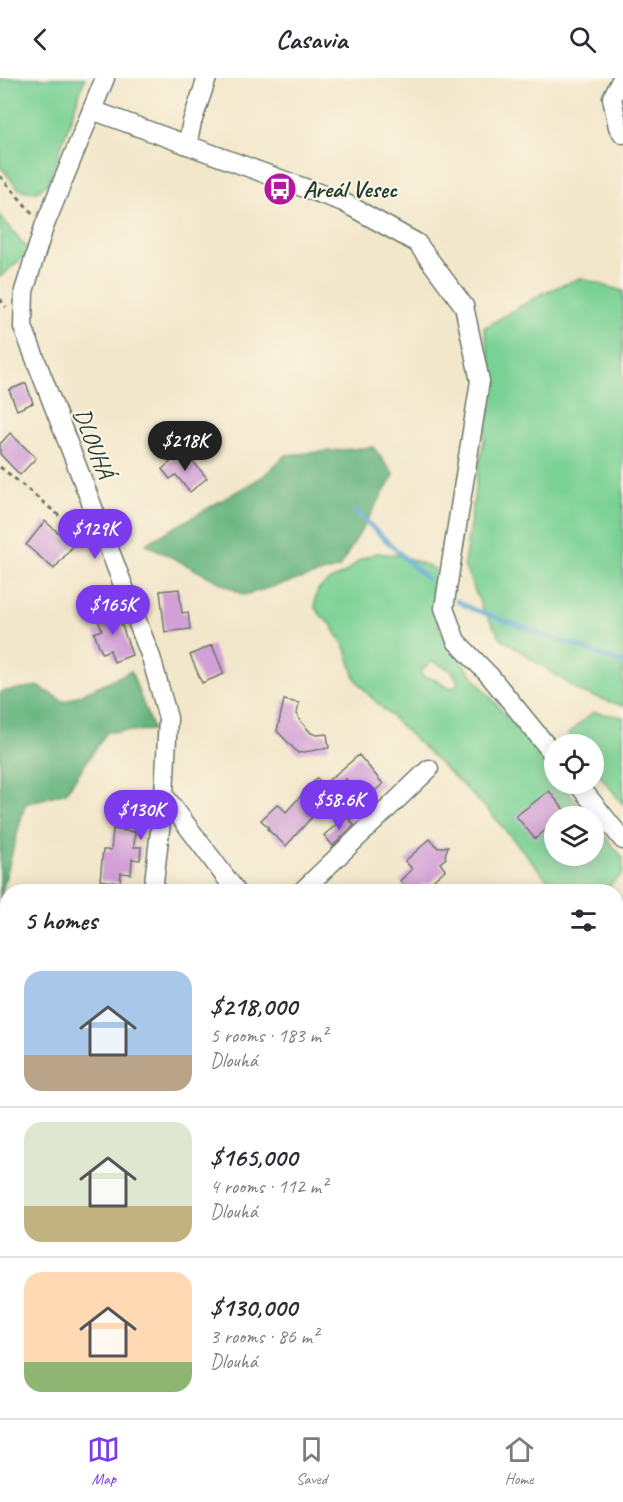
<!DOCTYPE html>
<meta charset="utf-8">
<style>
:root{--surface:#fff;--page:#f7f7f7;--text:#2b2b33;--muted:#7c7c81;--line:#e1e1e2;--accent:#7c3aed}
body{margin:0;font-family:Caveat,sans-serif;background:var(--page);color:var(--text);height:100vh;display:flex;flex-direction:column;font-size:22px;white-space:nowrap}
*{box-sizing:border-box;margin:0}
p{font-size:20px;color:var(--muted)}
.icon{flex:none;width:33px;height:33px;fill:none;stroke:currentColor;stroke-width:2;stroke-linecap:round;stroke-linejoin:round}
.map{position:relative;flex:1;overflow:hidden}
.details{position:absolute;left:0px;top:806px;width:624px;height:536px;display:flex;flex-direction:column;background:var(--surface);border-radius:24px 24px 0 0;box-shadow:0 3px 15px #0003}
.details>*{flex:none}
.fabs{position:absolute;left:544px;top:656px;display:grid;gap:12px}
.fabs a{display:grid;place-items:center;width:60px;height:60px;border-radius:50%;background:var(--surface);box-shadow:0 3px 15px #0003;font-size:30px}
.price{position:absolute;translate:-50% -51px;padding:0 14px;border-radius:21px;background:var(--accent);color:#fff;font-size:20px;line-height:39px;filter:drop-shadow(0 2px 3px #0008)}
.price::after{content:'';position:absolute;left:50%;top:36px;width:18px;height:14px;margin-left:-9px;background:inherit;clip-path:polygon(0 0,100% 0,50% 100%)}
.price.on{background:#222;color:#fff}
ul{padding:0;list-style:none}
li{display:flex;align-items:center;gap:18px;height:150px;padding:0 24px}
li+li{border-top:2px solid var(--line)}
li span{display:grid;place-items:center;flex:none;width:168px;height:120px;border-radius:18px;color:#555}
li>.icon{margin-inline-start:auto}
span .icon{width:72px;height:72px;fill:#fffc;stroke-width:1}
li b{font-size:26px}
h2{display:flex;justify-content:space-between;align-items:center;height:72px;padding:0 24px;font-size:26px}
header{display:flex;justify-content:space-between;align-items:center;height:78px;padding:0 24px;background:var(--surface);font-size:27px;font-weight:800}
.menu{display:flex;justify-content:space-around;align-items:center;height:84px;border-top:2px solid var(--line);background:var(--surface);font-size:16px;color:var(--muted)}
.menu a{display:grid;justify-items:center;gap:3px}
.menu .on{color:var(--accent)}
.map>svg:first-child{display:block}
.green{fill:#7ad195;stroke:#4c8764;stroke-width:1.5;fill-rule:evenodd}
.forest{fill:#63b37e;stroke:#417859;stroke-width:1.5}
.lines{fill:none;stroke-linecap:round;stroke-linejoin:round}
.stream{stroke:#5da9d6;stroke-width:4.5}
.building{fill:#d2a0d6}
.minor-casing{stroke:#697869;stroke-width:21}
.path{stroke:#697869;stroke-width:3;stroke-dasharray:4.5 4.5;stroke-linecap:butt}
.minor{stroke:#fff;stroke-width:18}
.labels{text-anchor:middle;dominant-baseline:central;stroke-width:4.5;stroke-linejoin:round;paint-order:stroke}
.poi-label{font-size:24px;font-weight:bold;fill:#1f3d34;stroke:#fcf5e5;text-anchor:start}
.street-label{font-size:24px;fill:#1f3d34;stroke:#fcf5e5}
</style>
<header><svg class="icon" aria-label="back" viewBox="0 0 24 24"><path d="M15 5l-7 7 7 7"/></svg>Casavia<svg class="icon" aria-label="search" viewBox="0 0 24 24"><circle cx="10" cy="10" r="6"/><path d="M15 15l6 6"/></svg></header>
<div class="map">
<svg width="623" height="1340" viewBox="0 0 623 1340">
<rect width="100%" height="100%" fill="#fcf5e5"/>
<filter id="ink" filterUnits="userSpaceOnUse"><feTurbulence type="fractalNoise" baseFrequency=".0167" numOctaves="2"/><feDisplacementMap in="SourceGraphic" scale="12" xChannelSelector="R" yChannelSelector="G"/><feConvolveMatrix kernelMatrix="1 2 1 2 8 2 1 2 1" color-interpolation-filters="sRGB"/></filter>
<filter id="wash" filterUnits="userSpaceOnUse"><feTurbulence type="fractalNoise" baseFrequency=".008" numOctaves="4" result="noise"/><feDisplacementMap in="SourceGraphic" scale="24" xChannelSelector="R" yChannelSelector="G"/><feGaussianBlur stdDeviation="1.35" result="paint"/><feColorMatrix in="noise" values="0 0 0 0 0 0 0 0 0 0 0 0 0 0 0 0 0 1.4 0 .05"/><feComposite in="paint" operator="in"/></filter>
<g filter="url(#wash)">
<rect width="100%" height="100%" fill="#f3e7cb"/>
<g class="green">
<polygon points="0,0 85,0 48,106 34,114 19,111 0,88"/>
<polygon points="0,137 30,174 0,199"/>
<polygon points="580,200 623,213 623,628 581,614 501,560 483,532 464,487 478,392 491,327 493,297 484,250 545,214"/>
<path d="M377 475 403 478 435 491 437 544 446 565 555 698V705H561L588 738H555V777H594V745L623 780V796L609 807 613 813H557L490 734 368 616 355 600 346 571 331 546 323 540 315 530V521L318 512 329 503 345 495 361 481ZM432 583 452 593 458 604 455 609 448 610 434 601 423 599 421 593Z"/>
<polygon points="593,634 623,639 623,726 594,690 594,666 575,666 568,656"/>
<polygon points="616,817 623,824 623,882 617,876"/>
</g>
<g class="forest">
<polygon points="373,369 394,397 339,490 244,517 146,466 262,399 286,377"/>
<polygon points="131,593 153,652 107,654 66,714 25,726 0,821 0,614 38,608 64,624"/>
</g>
<g class="lines">
<g class="stream">
<polyline points="354,432 427,501"/>
<polyline points="457,523 472,531 623,585"/>
</g>
</g>
<g id="blocks">
<g class="building">
<polygon points="26,305 33,325 17,332 9,312"/>
<polygon points="10,355 36,380 20,397 0,376 0,366"/>
<polygon points="184,373 207,400 190,414 176,397 170,401 162,391"/>
<polygon points="45,443 73,468 54,491 26,467"/>
<polygon points="179,511 182,535 188,534 190,551 165,554 160,513"/>
<polygon points="116,530 132,577 114,584 110,572 102,575 94,555 102,552 96,538"/>
<polygon points="212,567 224,596 202,605 190,577"/>
<polygon points="284,622 299,625 297,635 299,641 311,655 317,657 327,656 329,670 298,675 277,653"/>
<polygon points="359,677 383,706 364,722 346,701 286,768 267,751 269,750 261,742 278,726 286,734 317,700 324,706"/>
<polygon points="549,713 569,738 555,738 555,744 535,761 516,738"/>
<polygon points="347,738 354,747 333,768 324,757"/>
<polygon points="113,751 135,754 134,769 141,769 140,782 132,781 131,796 121,795 120,805 100,802 103,772 111,772"/>
<polygon points="430,761 438,770 448,768 445,778 446,780 440,785 445,792 427,808 425,805 416,813 409,813 400,803 412,791 405,783"/>
</g>
</g>
</g>
<g filter="url(#ink)">
<use href="#blocks" fill-opacity="0" stroke="#697869" stroke-width="1.5"/>
<g class="lines">
<defs>
<g id="minor">
<polyline points="105,0 44,149 24,213 23,249 151,579 168,640 164,717 153,813"/>
<polyline points="622,0 612,20 618,49 623,56"/>
<polyline points="92,32 343,124 417,165 464,228 480,303 444,530 456,563 489,597 555,678"/>
<polyline points="187,67 192,44 207,0"/>
<polyline points="577,705 623,762"/>
<polyline points="164,717 236,813"/>
<polyline points="302,813 429,691"/>
<polyline points="616,908 623,917"/>
<polyline points="0,959 8,971"/>
<polyline points="616,1037 623,1032"/>
<polyline points="0,1039 8,1032"/>
<polyline points="616,1172 623,1181"/>
<polyline points="616,1306 623,1311"/>
<polyline points="0,1334 8,1324"/>
<polyline points="124,1334 134,1340"/>
<polyline points="360,1334 367,1340"/>
</g>
</defs>
<use href="#minor" class="minor-casing"/>
<g class="path">
<polyline points="0,98 33,136"/>
<polyline points="0,221 6,229"/>
<path d="M0 389C29 411 56 437 86 458"/>
</g>
<use href="#minor" class="minor"/>
</g>
</g>
<defs>
<symbol id="bus-disc" viewBox="-11 -11 22 22"><circle r="9.5" fill="#b5179e" stroke="#fcf5e5"/><path d="M-5-6H5V4H4V6H2V4H-2V6H-4V4H-5ZM-3.5-4V0h7V-4ZM-3.5 1.2v1.5H-2V1.2ZM2 1.2v1.5H3.5V1.2Z" fill="#fff"/></symbol>
</defs>
<g fill-rule="evenodd">
<use href="#bus-disc" x="261" y="92" width="38" height="38"/>
</g>
<g class="labels">
<g class="poi-label">
<text x="303" y="111">Areál Vesec</text>
</g>
<g class="street-label">
<text transform="translate(94 365) rotate(69)">DLOUHÁ</text>
</g>
</g>
</svg>
<div class="fabs">
<a><svg class="icon" aria-label="locate" viewBox="0 0 24 24"><circle cx="12" cy="12" r="6"/><path d="M12 2v4M12 18v4M2 12h4M18 12h4"/></svg></a>
<a><svg class="icon" aria-label="layers" viewBox="0 0 24 24"><path d="M12 4l9 5-9 5-9-5zM3 14l9 5 9-5"/></svg></a>
</div>
<b class="price on" style="left:185px;top:394px">$218K</b>
<b class="price" style="left:95px;top:482px">$129K</b>
<b class="price" style="left:113px;top:558px">$165K</b>
<b class="price" style="left:339px;top:753px">$58.6K</b>
<b class="price" style="left:141px;top:763px">$130K</b>
<section class="details">
<h2>5 homes<svg class="icon" aria-label="filters" viewBox="0 0 24 24"><path d="M4 7h16M4 17h16"/><circle cx="9" cy="7" r="2"/><circle cx="15" cy="17" r="2"/></svg></h2>
<ul>
<li><span style="background:linear-gradient(#a9c7e8 70%,#b9a48a 0)"><svg class="icon" aria-label="home" viewBox="0 0 24 24"><path d="M3 11l9-7 9 7M6 9v11h12V9"/></svg></span><div><b>$218,000</b><p>5 rooms · 183 m²</p><p>Dlouhá</p></div></li>
<li><span style="background:linear-gradient(#dfe7d0 70%,#c2b280 0)"><svg class="icon" aria-label="home" viewBox="0 0 24 24"><path d="M3 11l9-7 9 7M6 9v11h12V9"/></svg></span><div><b>$165,000</b><p>4 rooms · 112 m²</p><p>Dlouhá</p></div></li>
<li><span style="background:linear-gradient(#ffd9b3 75%,#8fb573 0)"><svg class="icon" aria-label="home" viewBox="0 0 24 24"><path d="M3 11l9-7 9 7M6 9v11h12V9"/></svg></span><div><b>$130,000</b><p>3 rooms · 86 m²</p><p>Dlouhá</p></div></li>
</ul>
</section>
</div>
<nav class="menu">
<a class="on"><svg class="icon" aria-label="map" viewBox="0 0 24 24"><path d="M3 6l6-2 6 2 6-2v14l-6 2-6-2-6 2zM9 4v14M15 6v14"/></svg>Map</a>
<a><svg class="icon" aria-label="saved" viewBox="0 0 24 24"><path d="M7 4h10v16l-5-4-5 4z"/></svg>Saved</a>
<a><svg class="icon" aria-label="home" viewBox="0 0 24 24"><path d="M3 11l9-7 9 7M6 9v11h12V9"/></svg>Home</a>
</nav>
